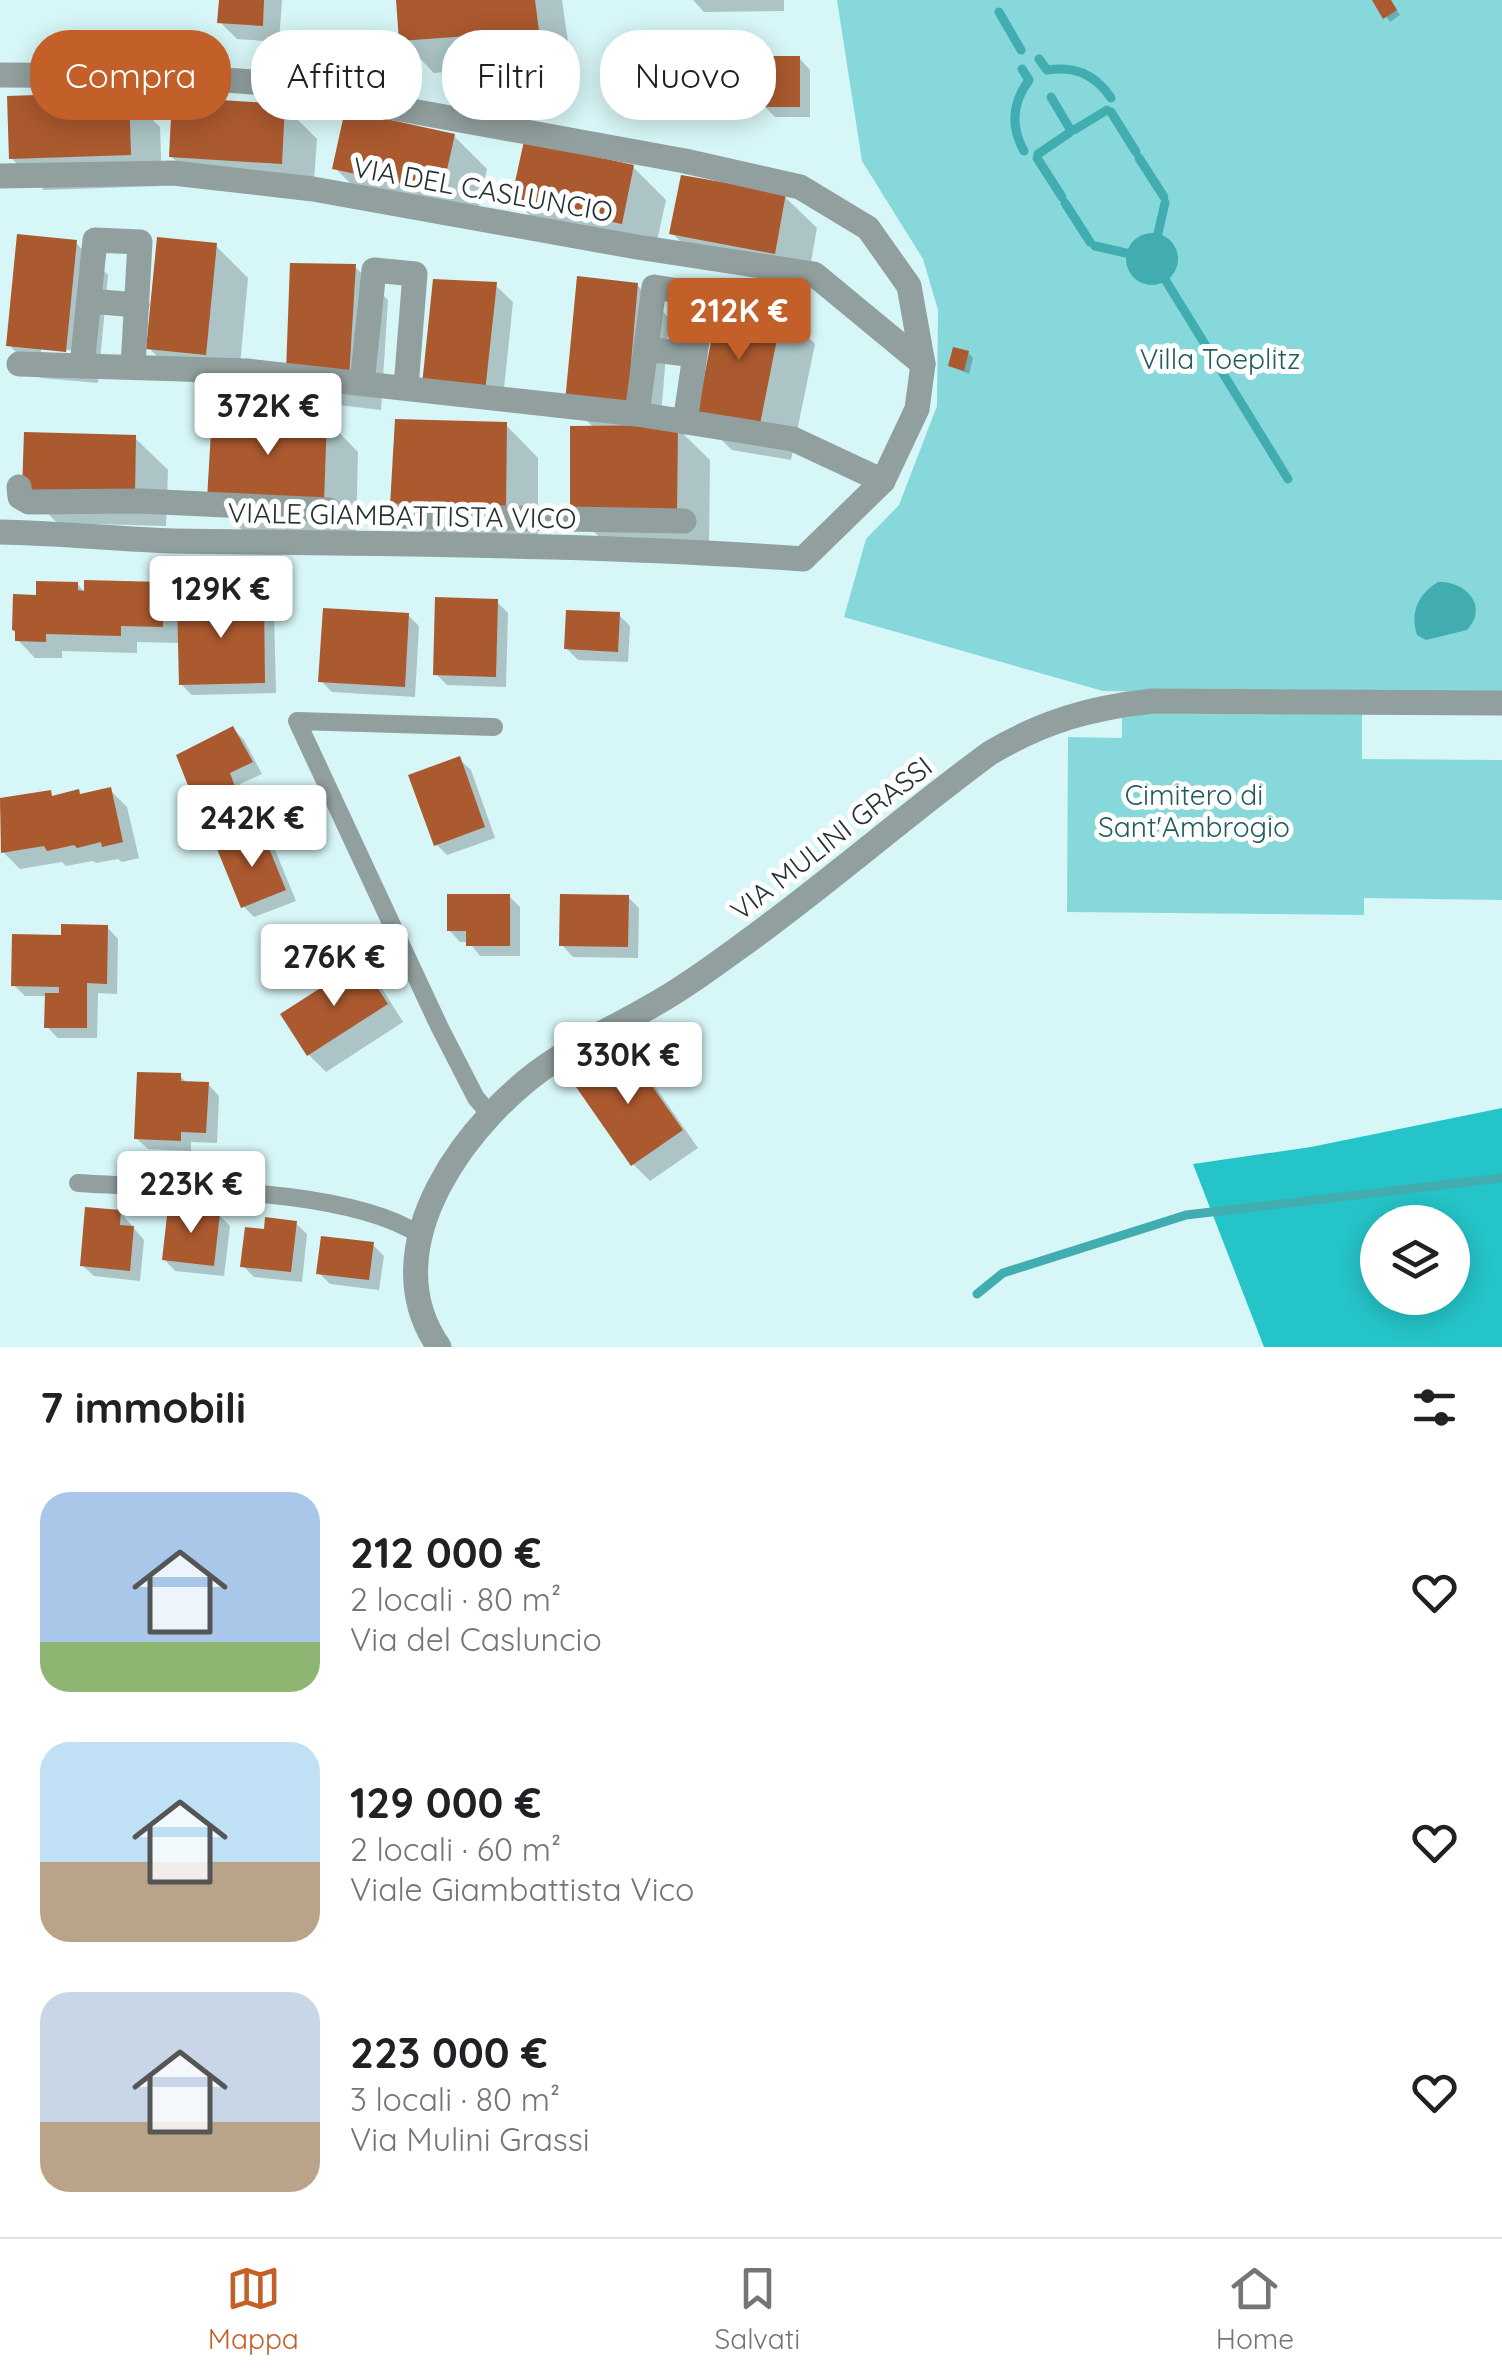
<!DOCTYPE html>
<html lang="it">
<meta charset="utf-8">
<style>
:root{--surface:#fff;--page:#f2f2f2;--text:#202124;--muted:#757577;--line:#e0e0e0;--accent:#c35f29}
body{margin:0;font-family:Quicksand,sans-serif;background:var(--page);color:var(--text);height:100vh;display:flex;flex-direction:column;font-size:38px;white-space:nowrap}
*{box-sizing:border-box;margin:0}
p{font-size:32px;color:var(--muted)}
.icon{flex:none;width:55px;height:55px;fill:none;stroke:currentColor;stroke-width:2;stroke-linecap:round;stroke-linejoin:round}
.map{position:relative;height:1347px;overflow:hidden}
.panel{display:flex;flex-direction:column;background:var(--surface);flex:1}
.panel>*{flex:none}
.guide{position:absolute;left:30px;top:30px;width:1000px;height:90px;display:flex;gap:20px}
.tools{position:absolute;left:1360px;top:1205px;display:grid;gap:20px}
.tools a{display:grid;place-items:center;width:110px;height:110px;border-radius:50%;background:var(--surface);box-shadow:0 5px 25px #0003;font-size:50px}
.price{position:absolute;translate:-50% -85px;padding:0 22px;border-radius:10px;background:#fff;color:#222;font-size:32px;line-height:65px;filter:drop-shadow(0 2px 5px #0008)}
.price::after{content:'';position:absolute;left:50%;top:60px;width:30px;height:22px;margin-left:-15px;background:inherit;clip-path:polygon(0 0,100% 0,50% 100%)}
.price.selected{background:var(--accent);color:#fff}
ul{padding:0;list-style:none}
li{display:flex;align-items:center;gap:30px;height:250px;padding:0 40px}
li span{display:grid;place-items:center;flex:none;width:280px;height:200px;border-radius:30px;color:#555}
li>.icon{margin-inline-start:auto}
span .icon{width:120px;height:120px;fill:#fffc;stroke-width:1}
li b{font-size:42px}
h2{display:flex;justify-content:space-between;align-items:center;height:120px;padding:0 40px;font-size:42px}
.chip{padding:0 35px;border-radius:40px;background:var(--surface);box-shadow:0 5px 25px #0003;font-size:35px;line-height:90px}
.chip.selected{background:var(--accent);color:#fff}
.tabs{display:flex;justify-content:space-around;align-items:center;height:140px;border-top:2px solid var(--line);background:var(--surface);font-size:28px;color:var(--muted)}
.tabs a{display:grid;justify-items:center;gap:5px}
.tabs .selected{color:var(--accent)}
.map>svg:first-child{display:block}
.green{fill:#86d8da}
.forest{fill:#25c4c8;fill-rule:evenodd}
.water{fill:#42adb0}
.shadow{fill:#0003;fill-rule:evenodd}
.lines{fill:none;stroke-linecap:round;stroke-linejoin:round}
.stream{stroke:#42adb0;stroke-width:9}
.building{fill:#ab592f}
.service{stroke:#929f9f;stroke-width:18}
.minor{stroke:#929f9f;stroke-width:25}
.labels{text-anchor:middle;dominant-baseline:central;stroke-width:10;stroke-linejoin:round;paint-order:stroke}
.street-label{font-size:28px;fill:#253232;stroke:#fff}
.park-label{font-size:28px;fill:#215c5e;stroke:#fff}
</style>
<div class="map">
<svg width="1502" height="1347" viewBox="0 0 1502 1347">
<rect width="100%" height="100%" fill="#d7f6f7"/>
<g class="green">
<polygon points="837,0 1502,0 1502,697 1103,691 844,617 866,539 899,505 937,406 938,310 923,259 862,161"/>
<polygon points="1122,708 1362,710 1362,759 1502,760 1502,900 1364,898 1364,915 1067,912 1068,737 1122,738"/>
</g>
<path class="forest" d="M1502 1108V1347H1264L1193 1164 1311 1147ZM1378 1222H1452V1298H1378Z"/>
<g class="water">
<circle cx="1152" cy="259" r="26"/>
<path d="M1438 582C1466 581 1489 606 1467 630L1426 640 1417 635C1410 613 1417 595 1438 582Z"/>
</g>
<g class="shadow">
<polygon points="221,0 282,0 279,42 237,39 220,22"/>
<polygon points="399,0 562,0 571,62 434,73 402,40"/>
<polygon points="693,0 784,0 784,11 704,12"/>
<polygon points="1375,0 1390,0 1400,15 1390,22"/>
<polygon points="799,58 810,70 810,117 775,117 764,106"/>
<polygon points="128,95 160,127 162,186 44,190 11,158"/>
<polygon points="284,106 317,139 313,195 204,188 171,156"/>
<polygon points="454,136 487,169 475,224 368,201 335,168"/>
<polygon points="633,167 666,200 654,255 546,232 514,199"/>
<polygon points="784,196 817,228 807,285 705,266 672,233"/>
<path d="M76 243 108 275 98 383 41 378 9 345ZM41 347 78 351V356L41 352Z"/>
<polygon points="216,246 248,278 238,387 181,381 149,348"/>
<polygon points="355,267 388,300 381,410 321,403 288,370"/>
<polygon points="495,285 513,302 502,408 425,384"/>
<polygon points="637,285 669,318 660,428 677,428 710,460 709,545 605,543 573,510 595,429 567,401"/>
<polygon points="782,311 815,344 791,460 732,450 699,418"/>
<polygon points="968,353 973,358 969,374 951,366"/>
<polygon points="326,419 358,452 356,535 243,531 210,498"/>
<polygon points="506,425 538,458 538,543 426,538 393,505"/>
<polygon points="135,438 168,470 166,526 57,523 25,490"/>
<polygon points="77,584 86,593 163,585 181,603 263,601 274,612 276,693 192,695 181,684 180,643 137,642 137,653 62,651 62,658 35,658 18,640 38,597"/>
<polygon points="497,602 508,613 506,687 447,685 436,674"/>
<polygon points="408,615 419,626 415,697 332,692 321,681"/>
<polygon points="619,615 630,626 628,662 578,660 566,648"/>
<polygon points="233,729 244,740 262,774 240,784 248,807 211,821 200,809"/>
<polygon points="459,759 471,770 495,838 447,855 436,844"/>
<polygon points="110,790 127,807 139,858 122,862 118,859 96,863 93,861 66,866 62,862 20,869 3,852 0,801 50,793 54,798 82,796"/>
<polygon points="262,834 273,845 296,901 254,917 243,906"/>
<polygon points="509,896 520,907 520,956 480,956 469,942 460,942 449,930"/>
<polygon points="628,897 639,908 638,958 573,957 562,945"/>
<polygon points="107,927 118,939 117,994 98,993 97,1038 58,1038 47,1027 47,996 25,996 14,985 64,938"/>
<polygon points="360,965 378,982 403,1022 326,1072 309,1055 284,1015"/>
<polygon points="625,1051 642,1068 698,1148 650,1181 633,1164"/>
<polygon points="180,1076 188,1084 208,1084 219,1096 217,1143 191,1142 191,1151 148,1149 136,1138"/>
<polygon points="120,1212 144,1240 140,1281 94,1276 82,1265"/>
<polygon points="219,1215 230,1226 224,1276 175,1271 164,1259"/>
<polygon points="295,1223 307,1234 302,1282 254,1277 243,1266 267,1232"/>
<polygon points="373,1245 384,1256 379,1290 330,1284 319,1273"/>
</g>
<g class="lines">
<g class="stream">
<polyline points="999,12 1021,50"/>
<path d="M1039 59 1047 70C1075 66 1095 74 1111 98"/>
<path d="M1022 69 1029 80C1012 103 1010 126 1024 151"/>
<polyline points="1051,97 1070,129"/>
<polyline points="1111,112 1136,152"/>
<polyline points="1074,130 1107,110"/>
<polyline points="1038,154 1069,133"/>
<polyline points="1037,158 1062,197"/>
<polyline points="1139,158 1164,197"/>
<polyline points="1065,203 1090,242"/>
<polyline points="1158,233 1165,203"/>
<polyline points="1095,246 1126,253"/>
<polyline points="1166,281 1288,479"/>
<polyline points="977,1294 1003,1273 1186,1215 1502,1178"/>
</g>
</g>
<g class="building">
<polygon points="219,0 264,0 263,26 217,23"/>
<polygon points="396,0 535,0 539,31 399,41"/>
<polygon points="1372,0 1391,0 1397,10 1383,19"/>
<rect x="761" y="56" width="39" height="51"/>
<polygon points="129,92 131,155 9,159 7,96"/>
<polygon points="172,97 285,104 282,164 169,157"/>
<polygon points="345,110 455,134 442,192 332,169"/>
<polygon points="524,141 634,165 622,224 511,200"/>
<polygon points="681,175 786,193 775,254 669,234"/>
<polygon points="17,234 77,240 66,352 6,346"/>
<polygon points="157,237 217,243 206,355 146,349"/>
<polygon points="290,263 356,264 349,378 286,371"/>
<polygon points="577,276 638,283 627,409 565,402"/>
<polygon points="433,279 497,282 485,392 422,385"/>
<polygon points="720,296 783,309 759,429 696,418"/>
<polygon points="953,347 969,351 964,371 948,366"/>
<polygon points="212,415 327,416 324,503 207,499"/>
<polygon points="395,419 507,422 506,511 390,506"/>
<polygon points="678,425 677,513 570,511 570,426"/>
<polygon points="24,432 136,435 135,494 22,491"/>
<polygon points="84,580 164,582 163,627 121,626 121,636 46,634 46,642 15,641 15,631 12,630 13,594 36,595 36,581 78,582 78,590 84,591"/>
<polygon points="435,597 498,599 496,677 433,675"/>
<polygon points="264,598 265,683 179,685 177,600"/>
<polygon points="323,608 409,613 405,687 318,682"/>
<polygon points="566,610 620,612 618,652 564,649"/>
<polygon points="233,726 253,762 230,773 238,795 198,811 176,755"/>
<polygon points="460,756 485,827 434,846 408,775"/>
<polygon points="111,787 123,842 102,847 101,842 77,848 74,845 47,851 44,846 1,853 0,798 51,790 52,796 79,789 80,794"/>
<polygon points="262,831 286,890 241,908 217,849"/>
<polygon points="447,894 510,894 510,946 466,946 466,931 447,931"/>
<polygon points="560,894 629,895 628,947 559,946"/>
<polygon points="61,924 108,925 107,984 87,983 87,1028 44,1028 45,993 59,993 59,987 11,986 12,934 61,935"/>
<polygon points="361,962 388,1004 307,1056 280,1014"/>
<polygon points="625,1048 683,1130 631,1166 574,1084"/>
<polygon points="137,1072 181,1073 181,1081 209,1082 206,1133 181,1132 181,1141 134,1139"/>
<polygon points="85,1207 121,1210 120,1225 134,1226 130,1271 80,1266"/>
<polygon points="168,1207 220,1213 214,1266 162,1260"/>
<polygon points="265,1217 297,1221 291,1272 240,1267 245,1227 264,1229"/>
<polygon points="321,1236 374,1242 369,1280 316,1274"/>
</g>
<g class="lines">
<g class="service">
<polyline points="490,1114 476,1098 439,1026 297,721 494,727"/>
<path d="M78 1183C169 1189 345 1187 418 1234"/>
</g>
<g class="minor">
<path d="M0 75 168 76 253 82 685 161 800 187 868 228 909 286 923 364 917 409 883 481 803 559C594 544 384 544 174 541 116 539 58 533 0 532"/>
<polyline points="0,176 173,173 313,189 637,247 814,274 923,364"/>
<polyline points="89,301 137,305"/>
<polyline points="646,349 695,355"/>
<polyline points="19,364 247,371 637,414 793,439 883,481"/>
<polyline points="82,366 95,240 140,242 133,367"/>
<polyline points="362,383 374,270 415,274 406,387"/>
<polyline points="637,414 654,287 704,295 685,422"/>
<polyline points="19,487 20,497 29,502 141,501 329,510"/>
<polyline points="398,516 684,521"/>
<path d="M439 1347C369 1247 470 1115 555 1060 584 1041 617 1026 648 1008 679 991 708 970 737 949 824 887 904 816 990 753 1044 721 1090 708 1152 701L1502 703"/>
</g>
</g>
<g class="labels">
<g class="street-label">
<text transform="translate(483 189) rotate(10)">VIA DEL CASLUNCIO</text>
<text transform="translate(402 515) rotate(1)">VIALE GIAMBATTISTA VICO</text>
<text transform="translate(831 838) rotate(-38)">VIA MULINI GRASSI</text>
</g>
<g class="park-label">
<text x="1220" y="358">Villa Toeplitz</text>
<text x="1194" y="794">Cimitero di<tspan x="1194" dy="32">Sant'Ambrogio</tspan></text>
</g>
</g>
</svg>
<div class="tools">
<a><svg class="icon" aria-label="layers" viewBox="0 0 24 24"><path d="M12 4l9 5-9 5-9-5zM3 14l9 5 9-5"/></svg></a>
</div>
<b class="price selected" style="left:739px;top:363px">212K €</b>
<b class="price" style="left:268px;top:458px">372K €</b>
<b class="price" style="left:221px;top:641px">129K €</b>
<b class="price" style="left:252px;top:870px">242K €</b>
<b class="price" style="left:334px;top:1009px">276K €</b>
<b class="price" style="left:628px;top:1107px">330K €</b>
<b class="price" style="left:191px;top:1236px">223K €</b>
<div class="guide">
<a class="chip selected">Compra</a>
<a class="chip">Affitta</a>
<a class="chip">Filtri</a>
<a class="chip">Nuovo</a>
</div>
</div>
<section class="panel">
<h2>7 immobili<svg class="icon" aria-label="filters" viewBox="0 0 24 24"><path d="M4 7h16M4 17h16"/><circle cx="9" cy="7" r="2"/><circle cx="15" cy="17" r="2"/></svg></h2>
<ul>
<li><span style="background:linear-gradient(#a9c7e8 75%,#8fb573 0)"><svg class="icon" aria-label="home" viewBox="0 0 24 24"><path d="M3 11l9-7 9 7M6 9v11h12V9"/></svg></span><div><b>212 000 €</b><p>2 locali · 80 m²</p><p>Via del Casluncio</p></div><svg class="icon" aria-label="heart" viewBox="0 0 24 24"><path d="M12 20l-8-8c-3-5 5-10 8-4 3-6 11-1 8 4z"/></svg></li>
<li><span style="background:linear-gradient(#bfe0f5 60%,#b9a48a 0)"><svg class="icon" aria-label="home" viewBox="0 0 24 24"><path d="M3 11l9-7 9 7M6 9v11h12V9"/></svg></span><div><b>129 000 €</b><p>2 locali · 60 m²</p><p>Viale Giambattista Vico</p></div><svg class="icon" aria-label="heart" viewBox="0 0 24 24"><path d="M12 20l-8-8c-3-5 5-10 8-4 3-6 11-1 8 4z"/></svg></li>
<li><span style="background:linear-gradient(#c9d6e8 65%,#b9a48a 0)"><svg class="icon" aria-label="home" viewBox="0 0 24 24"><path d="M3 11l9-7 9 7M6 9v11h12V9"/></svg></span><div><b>223 000 €</b><p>3 locali · 80 m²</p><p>Via Mulini Grassi</p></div><svg class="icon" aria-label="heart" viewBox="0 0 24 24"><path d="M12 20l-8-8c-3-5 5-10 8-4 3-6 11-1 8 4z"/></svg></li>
</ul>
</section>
<nav class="tabs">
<a class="selected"><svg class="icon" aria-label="map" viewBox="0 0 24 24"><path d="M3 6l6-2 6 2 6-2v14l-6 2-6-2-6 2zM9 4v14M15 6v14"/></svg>Mappa</a>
<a><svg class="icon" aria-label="saved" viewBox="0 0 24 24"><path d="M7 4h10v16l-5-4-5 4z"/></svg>Salvati</a>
<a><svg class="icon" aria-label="home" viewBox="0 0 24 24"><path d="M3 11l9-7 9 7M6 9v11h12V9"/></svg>Home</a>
</nav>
